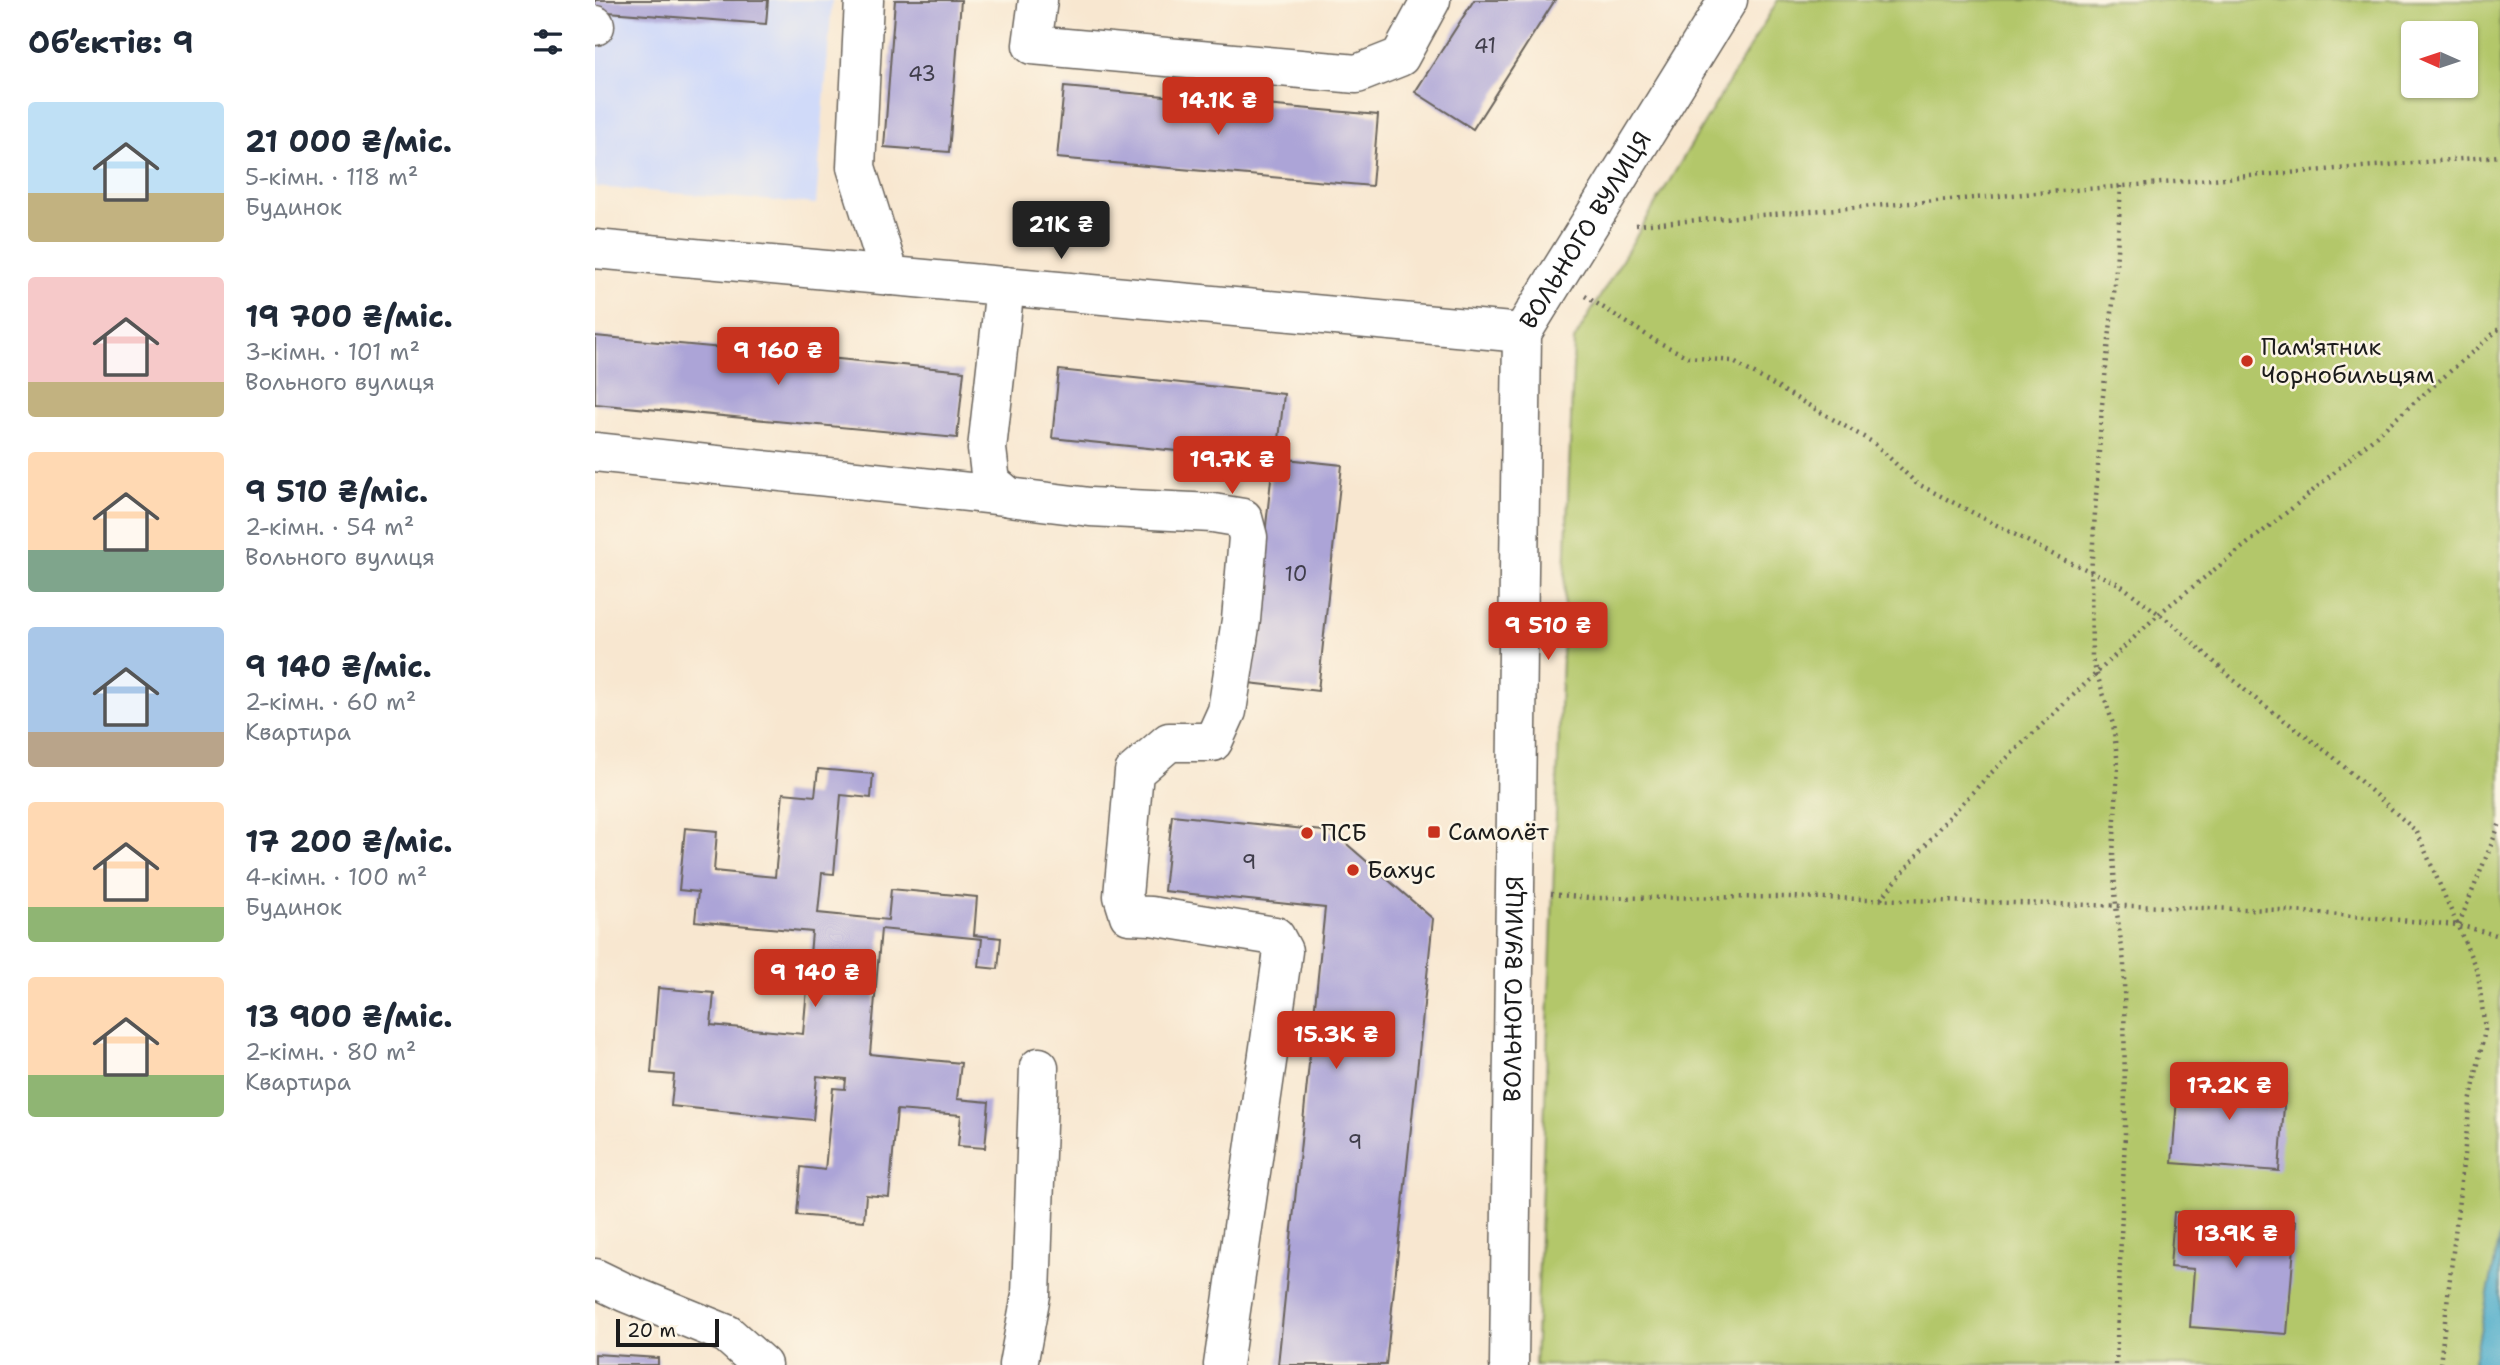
<!DOCTYPE html>
<html lang="uk">
<meta charset="utf-8">
<style>
:root{--surface:#fff;--page:#f6f6f7;--text:#1f2937;--muted:#747a83;--accent:#c8321e}
body{margin:0;font-family:"Shantell Sans",sans-serif;background:var(--page);color:var(--text);height:100vh;display:flex;flex-direction:column;font-size:26px;white-space:nowrap}
*{box-sizing:border-box;margin:0}
p{font-size:23px;color:var(--muted)}
.icon{flex:none;width:38px;height:38px;fill:none;stroke:currentColor;stroke-width:2;stroke-linecap:round;stroke-linejoin:round}
.map{position:relative;flex:1;overflow:hidden}
.drawer{display:flex;flex-direction:column;background:var(--surface);width:595px}
.drawer>*{flex:none}
.needle{width:46px;rotate:273deg}
.controls{position:absolute;left:1806px;top:21px;display:grid;gap:14px}
.controls a{display:grid;place-items:center;width:77px;height:77px;border-radius:7px;background:var(--surface);box-shadow:0 2px 5px #0004;font-size:35px}
.scale{position:absolute;left:21px;bottom:18px;width:103px;box-sizing:border-box;padding-left:7px;border:4px solid #1c1c1c;border-top:0;font-size:19px;line-height:24px;white-space:nowrap;color:#1c1c1c;-webkit-text-stroke:5px #fcf5e5;paint-order:stroke}
.price{position:absolute;translate:-50% -60px;padding:0 16px;border-radius:7px;background:var(--accent);color:#fff;font-size:23px;line-height:46px;filter:drop-shadow(0 2px 4px #0008)}
.price::after{content:'';position:absolute;left:50%;top:42px;width:21px;height:16px;margin-left:-10px;background:inherit;clip-path:polygon(0 0,100% 0,50% 100%)}
.price.selected{background:#222;color:#fff}
ul{padding:0;list-style:none}
li{display:flex;align-items:center;gap:21px;height:175px;padding:0 28px}
li span{display:grid;place-items:center;flex:none;width:196px;height:140px;border-radius:7px;color:#555}
li>.icon{margin-inline-start:auto}
span .icon{width:84px;height:84px;fill:#fffc;stroke-width:1}
li b{font-size:30px}
h2{display:flex;justify-content:space-between;align-items:center;height:84px;padding:0 28px;font-size:30px}
main{display:flex;flex:1;min-height:0}
.map>svg:first-child{display:block}
.built{fill:#d0daf9}
.green{fill:#b3c76b;stroke:#687244;stroke-width:2;fill-rule:evenodd}
.water{fill:#49aac9;stroke:#326372;stroke-width:2}
.building{fill:#aca4d7}
.lines{fill:none;stroke-linecap:round;stroke-linejoin:round}
.minor-casing{stroke:#69635b;stroke-width:41}
.path{stroke:#69635b;stroke-width:4.5;stroke-dasharray:2 5;stroke-linecap:butt}
.minor{stroke:#fff;stroke-width:38}
.poi-dot{fill:#c8321e;stroke:#fcf5e5;stroke-width:2.5}
.labels{text-anchor:middle;dominant-baseline:central;stroke-width:5;stroke-linejoin:round;paint-order:stroke}
.number-label{font-size:21px;fill:#403e4b}
.street-label{font-size:24px;fill:#1c1c1c;stroke:#fcf5e5}
.poi-label{font-size:24px;fill:#1c1c1c;stroke:#fcf5e5;text-anchor:start}
</style>
<main>
<section class="drawer">
<h2>Об’єктів: 9<svg class="icon" aria-label="filters" viewBox="0 0 24 24"><path d="M4 7h16M4 17h16"/><circle cx="9" cy="7" r="2"/><circle cx="15" cy="17" r="2"/></svg></h2>
<ul>
<li><span style="background:linear-gradient(#bfe0f5 65%,#c2b280 0)"><svg class="icon" aria-label="home" viewBox="0 0 24 24"><path d="M3 11l9-7 9 7M6 9v11h12V9"/></svg></span><div><b>21 000 ₴/міс.</b><p>5-кімн. · 118 m²</p><p>Будинок</p></div></li>
<li><span style="background:linear-gradient(#f6c9c9 75%,#c2b280 0)"><svg class="icon" aria-label="home" viewBox="0 0 24 24"><path d="M3 11l9-7 9 7M6 9v11h12V9"/></svg></span><div><b>19 700 ₴/міс.</b><p>3-кімн. · 101 m²</p><p>Вольного вулиця</p></div></li>
<li><span style="background:linear-gradient(#ffd9b3 70%,#7fa58c 0)"><svg class="icon" aria-label="home" viewBox="0 0 24 24"><path d="M3 11l9-7 9 7M6 9v11h12V9"/></svg></span><div><b>9 510 ₴/міс.</b><p>2-кімн. · 54 m²</p><p>Вольного вулиця</p></div></li>
<li><span style="background:linear-gradient(#a9c7e8 75%,#b9a48a 0)"><svg class="icon" aria-label="home" viewBox="0 0 24 24"><path d="M3 11l9-7 9 7M6 9v11h12V9"/></svg></span><div><b>9 140 ₴/міс.</b><p>2-кімн. · 60 m²</p><p>Квартира</p></div></li>
<li><span style="background:linear-gradient(#ffd9b3 75%,#8fb573 0)"><svg class="icon" aria-label="home" viewBox="0 0 24 24"><path d="M3 11l9-7 9 7M6 9v11h12V9"/></svg></span><div><b>17 200 ₴/міс.</b><p>4-кімн. · 100 m²</p><p>Будинок</p></div></li>
<li><span style="background:linear-gradient(#ffd9b3 70%,#8fb573 0)"><svg class="icon" aria-label="home" viewBox="0 0 24 24"><path d="M3 11l9-7 9 7M6 9v11h12V9"/></svg></span><div><b>13 900 ₴/міс.</b><p>2-кімн. · 80 m²</p><p>Квартира</p></div></li>
</ul>
</section>
<div class="map">
<svg width="1905" height="1365" viewBox="0 0 1905 1365">
<rect width="100%" height="100%" fill="#fcf5e5"/>
<filter id="ink" filterUnits="userSpaceOnUse"><feTurbulence type="fractalNoise" baseFrequency=".0143" numOctaves="2"/><feDisplacementMap in="SourceGraphic" scale="14" xChannelSelector="R" yChannelSelector="G"/><feConvolveMatrix kernelMatrix="1 2 1 2 8 2 1 2 1" color-interpolation-filters="sRGB"/></filter>
<filter id="wash" filterUnits="userSpaceOnUse"><feTurbulence type="fractalNoise" baseFrequency=".00686" numOctaves="4" result="noise"/><feDisplacementMap in="SourceGraphic" scale="28" xChannelSelector="R" yChannelSelector="G"/><feGaussianBlur stdDeviation="1.57" result="paint"/><feColorMatrix in="noise" values="0 0 0 0 0 0 0 0 0 0 0 0 0 0 0 0 0 1.4 0 .05"/><feComposite in="paint" operator="in"/></filter>
<g filter="url(#wash)">
<rect width="100%" height="100%" fill="#f8e7d0"/>
<polygon class="built" points="0,0 237,0 221,204 0,187"/>
<path class="green" d="M1183 0H1905V1365H940L979 340ZM1818 33H1871V86H1818Z"/>
<polygon class="water" points="1905,1236 1905,1365 1878,1365"/>
<g id="blocks">
<g class="building">
<polygon points="0,0 173,0 171,24 0,11"/>
<polygon points="300,0 366,0 354,152 289,147"/>
<polygon points="879,0 960,0 878,129 820,92"/>
<polygon points="469,87 783,115 777,186 462,158"/>
<polygon points="0,336 369,371 362,438 0,404"/>
<polygon points="464,370 689,394 682,458 747,465 723,691 654,683 678,461 457,438"/>
<polygon points="223,769 278,774 276,798 246,795 239,874 227,873 223,913 293,920 296,889 382,897 379,935 406,938 403,969 384,967 387,939 286,929 275,1054 366,1063 362,1099 394,1102 390,1148 363,1146 366,1115 302,1110 294,1197 271,1195 269,1221 202,1215 206,1167 230,1170 238,1088 250,1089 251,1079 222,1076 218,1120 76,1106 79,1075 56,1073 63,988 119,993 116,1025 208,1034 217,932 100,921 103,892 84,890 90,828 122,831 119,871 180,877 188,793 220,796"/>
<polygon points="577,815 738,832 838,919 791,1365 683,1365 730,908 569,891"/>
<polygon points="1584,1072 1691,1080 1684,1171 1577,1163"/>
<polygon points="1579,1212 1701,1221 1692,1334 1595,1327 1599,1269 1575,1267"/>
<polygon points="0,1354 63,1358 63,1365 0,1365"/>
</g>
</g>
</g>
<g filter="url(#ink)">
<use href="#blocks" fill-opacity="0" stroke="#69635b" stroke-width="2"/>
<g class="lines">
<defs>
<g id="minor">
<polyline points="269,0 261,167 295,276"/>
<polyline points="443,0 437,45 762,74 805,57 836,0"/>
<polyline points="0,26 0,25"/>
<polyline points="0,249 927,333"/>
<polyline points="410,286 392,449 396,482 414,497 495,507 618,513 648,518 653,537 646,620 632,711 618,742 574,742 539,772 528,896 534,915 556,916 680,936 688,951 628,1365"/>
<polyline points="0,452 411,496"/>
<polyline points="0,1278 31,1293 132,1334 167,1365"/>
<polyline points="423,1365 436,1295 444,1067"/>
<path id="s1" d="M914 1365 927 333 1133 0"/>
</g>
</defs>
<use href="#minor" class="minor-casing"/>
<g class="path">
<polyline points="1041,225 1905,156"/>
<polyline points="990,296 1061,341 1093,357 1137,361 1279,443 1321,483 1461,556 1524,584 1579,625 1653,693 1736,755 1822,832 1883,973 1890,1030 1875,1103 1845,1365"/>
<polyline points="956,894 994,898 1193,897 1686,910 1863,925 1905,936"/>
<polyline points="1286,899 1344,828 1394,775 1566,612 1706,501 1905,328"/>
<polyline points="1864,924 1905,823"/>
<polyline points="1521,1365 1530,1134 1529,963 1521,906 1518,854 1523,765 1518,724 1497,659 1496,574 1507,405 1520,284 1526,186"/>
</g>
<use href="#minor" class="minor"/>
</g>
</g>
<g class="poi-dot">
<circle cx="1652" cy="361" r="7"/>
<rect x="832" y="825" width="14" height="14" rx="3.5"/>
<circle cx="712" cy="833" r="7"/>
<circle cx="758" cy="870" r="7"/>
</g>
<g class="labels">
<g class="number-label">
<text x="890" y="46">41</text>
<text x="327" y="74">43</text>
<text x="701" y="574">10</text>
<text x="654" y="862">9</text>
<text x="760" y="1142">9</text>
</g>
<g class="street-label">
<text stroke="none"><textPath href="#s1" startOffset="1153">ВОЛЬНОГО ВУЛИЦЯ</textPath></text>
<text stroke="none"><textPath href="#s1" startOffset="376">ВОЛЬНОГО ВУЛИЦЯ</textPath></text>
</g>
<g class="poi-label">
<text x="1666" y="347">Пам'ятник<tspan x="1666" dy="28">Чорнобильцям</tspan></text>
<text x="853" y="832">Самолёт</text>
<text x="726" y="833">ПСБ</text>
<text x="772" y="870">Бахус</text>
</g>
</g>
</svg>
<div class="controls">
<a><svg class="needle" viewBox="-14 -14 28 28"><path d="M0-13l5 13h-10z" fill="#e53935"/><path d="M0 13l5-13h-10z" fill="#747a83"/></svg></a>
</div>
<div class="scale">20 m</div>
<b class="price" style="left:623px;top:137px">14.1K ₴</b>
<b class="price selected" style="left:466px;top:261px">21K ₴</b>
<b class="price" style="left:183px;top:387px">9 160 ₴</b>
<b class="price" style="left:637px;top:496px">19.7K ₴</b>
<b class="price" style="left:953px;top:662px">9 510 ₴</b>
<b class="price" style="left:220px;top:1009px">9 140 ₴</b>
<b class="price" style="left:741px;top:1071px">15.3K ₴</b>
<b class="price" style="left:1634px;top:1122px">17.2K ₴</b>
<b class="price" style="left:1641px;top:1270px">13.9K ₴</b>
</div>
</main>
